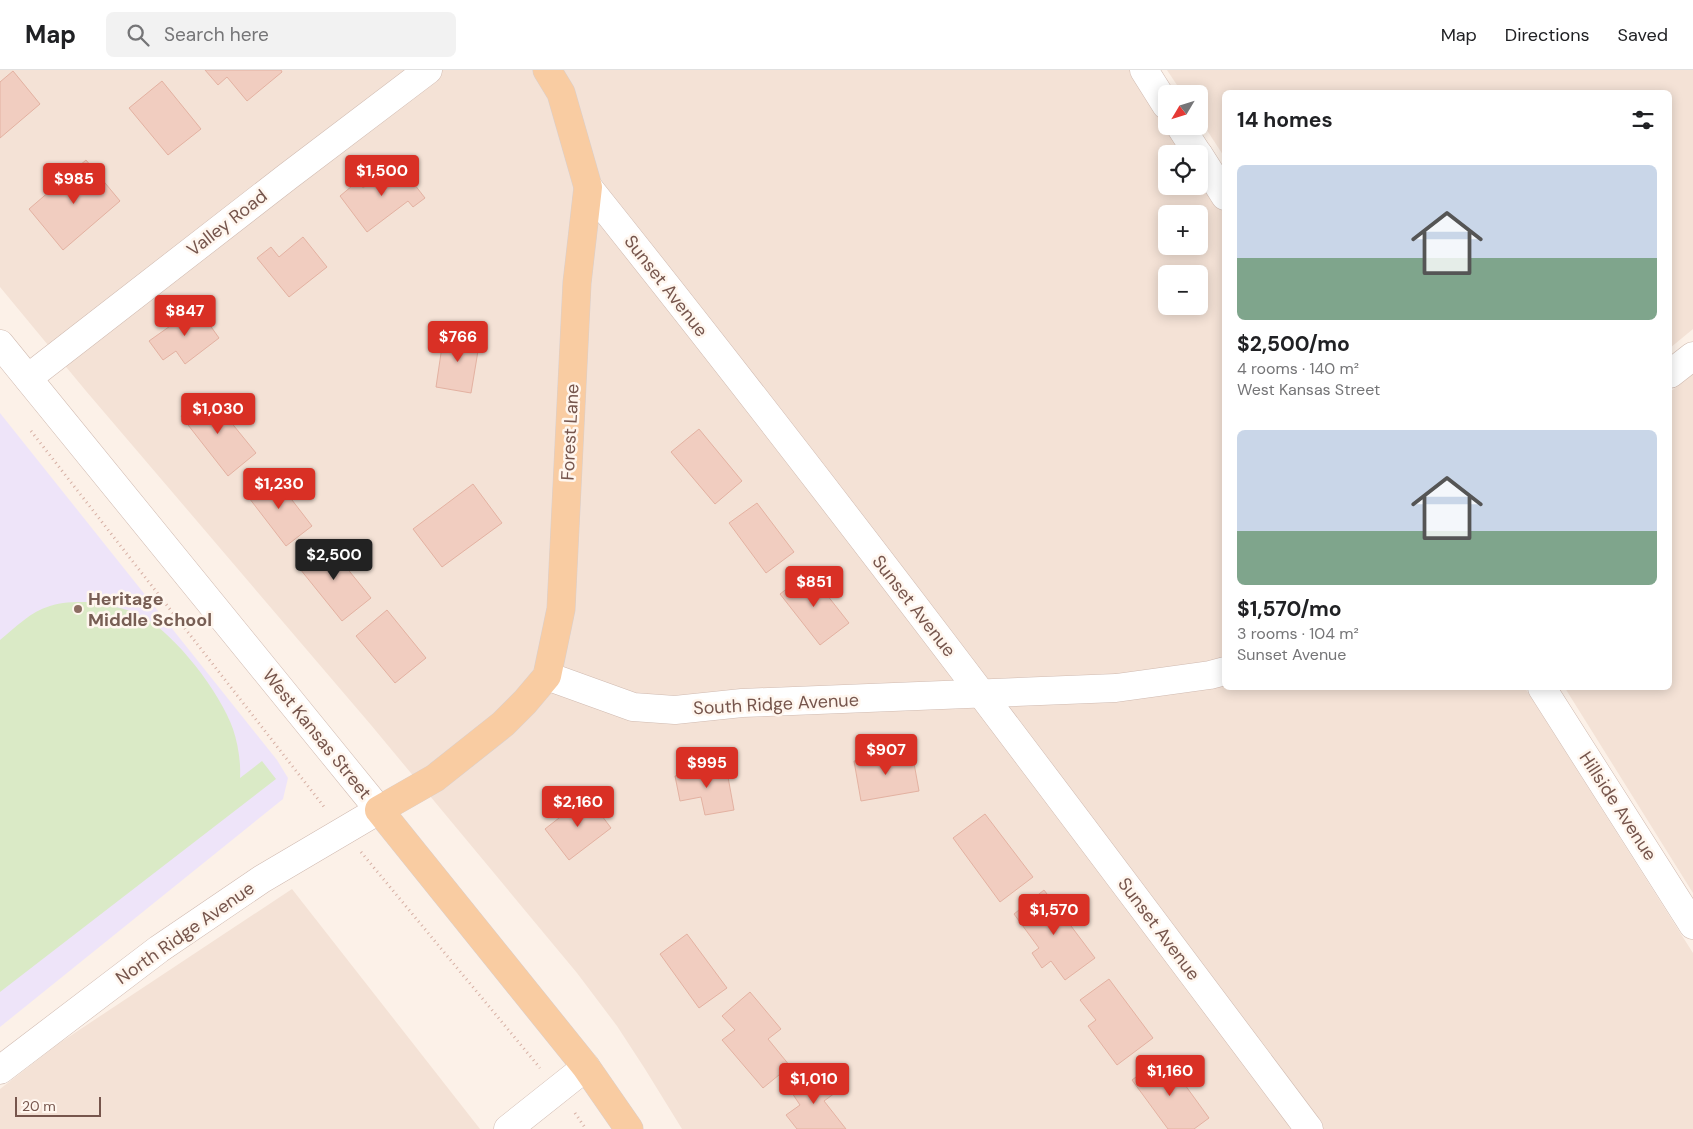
<!DOCTYPE html>
<meta charset="utf-8">
<style>
:root{--surface:#fff;--page:#f2f2f2;--text:#202124;--muted:#757577;--line:#e0e0e0;--accent:#d93025}
body{margin:0;font-family:"DM Sans",sans-serif;background:var(--page);color:var(--text);height:100vh;display:flex;flex-direction:column;font-size:19px;white-space:nowrap}
*{box-sizing:border-box;margin:0}
p{font-size:16px;color:var(--muted)}
.icon{flex:none;width:28px;height:28px;fill:none;stroke:currentColor;stroke-width:2;stroke-linecap:round;stroke-linejoin:round}
.map{position:relative;flex:1;overflow:hidden}
.sheet{position:absolute;left:1222px;top:20px;width:450px;height:600px;display:flex;flex-direction:column;background:var(--surface);border-radius:8px;box-shadow:0 2px 12px #0003}
.sheet>*{flex:none}
.needle{width:32px;rotate:232deg}
.fabs{position:absolute;left:1158px;top:15px;display:grid;gap:10px}
.fabs a{display:grid;place-items:center;width:50px;height:50px;border-radius:8px;background:var(--surface);box-shadow:0 2px 12px #0003;font-size:25px}
.scale{position:absolute;left:15px;bottom:12px;width:86px;box-sizing:border-box;padding-left:5px;border:2px solid #76554c;border-top:0;font-size:14px;line-height:18px;white-space:nowrap;color:#76554c;-webkit-text-stroke:4px #fff6ee;paint-order:stroke}
.price{position:absolute;translate:-50% -42px;padding:0 11px;border-radius:5px;background:var(--accent);color:#fff;font-size:16px;line-height:32px;filter:drop-shadow(0 1px 2px #0008)}
.price::after{content:'';position:absolute;left:50%;top:30px;width:15px;height:11px;margin-left:-8px;background:inherit;clip-path:polygon(0 0,100% 0,50% 100%)}
.price.selected{background:#222;color:#fff}
ul{padding:0;list-style:none}
li{display:grid;align-content:center;gap:10px;height:265px;padding:0 15px}
li span{display:grid;place-items:center;height:155px;border-radius:8px;color:#555}
li>.icon{margin-inline-start:auto}
span .icon{width:90px;height:90px;fill:#fffc;stroke-width:1}
li b{font-size:21px}
h2{display:flex;justify-content:space-between;align-items:center;height:60px;padding:0 15px;font-size:21px}
header{display:flex;align-items:center;gap:30px;box-sizing:border-box;height:70px;padding:0 25px;background:var(--surface);border-bottom:1px solid var(--line)}
header strong{font-size:24px}
nav{display:flex;gap:28px;margin-inline-start:auto;font-size:18px}
.search{width:350px;height:45px;background:var(--page);display:flex;align-items:center;gap:12px;box-sizing:border-box;padding:0 18px;border-radius:8px;color:var(--muted);font-size:19px}
.map>svg:first-child{display:block}
.residential{fill:#f4e2d6;fill-rule:evenodd}
.education{fill:#eee4f9}
.green{fill:#daeac6}
.building{fill:#f1cdc0;stroke:#e3b1a1}
.lines{fill:none;stroke-linecap:round;stroke-linejoin:round}
.minor-casing{stroke:#d0bab0;stroke-width:29}
.major-casing{stroke:#d9cfcd;stroke-width:29}
.path{stroke:#d6afa3;stroke-width:3;stroke-dasharray:1 4;stroke-linecap:butt}
.minor{stroke:#fff;stroke-width:28}
.major{stroke:#f9cca2;stroke-width:28}
.education-dot{fill:#8d6e63;stroke:#fff6ee;stroke-width:2}
.labels{text-anchor:middle;dominant-baseline:central;stroke-width:5;stroke-linejoin:round;paint-order:stroke}
.street-label{font-size:18px;fill:#76554c;stroke:#fff6ee}
.education-label{font-size:18px;font-weight:bold;fill:#785e54;stroke:#fff6ee;text-anchor:start}
</style>
<header>
<strong>Map</strong>
<div class="search"><svg class="icon" aria-label="search" viewBox="0 0 24 24"><circle cx="10" cy="10" r="6"/><path d="M15 15l6 6"/></svg>Search here</div>
<nav><a>Map</a><a>Directions</a><a>Saved</a></nav>
</header>
<div class="map">
<svg width="1693" height="1059" viewBox="0 0 1693 1059">
<rect width="100%" height="100%" fill="#fcf1e8"/>
<g class="residential">
<path d="M0 0H1137L1166 46V56H1173L1190 84H1166V116H1199V97L1225 139V618H1525L1693 883V1059H682L645 999 617 956 577 903 371 655 86 321 0 217ZM1166 144H1199V176H1166ZM1166 204H1199V236H1166Z"/>
<polygon points="1167,0 1693,0 1693,259 1670,278 1670,22 1225,22 1225,88 1199,48 1199,24 1183,24"/>
<polygon points="1693,304 1693,823 1565,618 1670,618 1670,322"/>
<polygon points="292,819 480,1059 0,1059 0,1019 58,974"/>
</g>
<polygon class="education" points="0,343 277,690 288,708 283,729 0,957"/>
<path class="green" d="M86 532C105 535 125 537 142 546 176 565 220 622 233 659 238 674 241 692 240 708L262 691 276 709 0 922V570C15 558 31 541 50 536 61 532 74 532 86 532Z"/>
<g class="building">
<polygon points="205,0 281,0 282,2 247,31 227,7 218,15"/>
<polygon points="13,1 40,34 0,68 0,12"/>
<polygon points="162,11 201,59 168,85 129,38"/>
<polygon points="86,90 120,131 63,180 29,139"/>
<polygon points="397,92 425,128 413,137 408,131 367,162 340,126 358,111 363,118"/>
<polygon points="303,167 327,197 289,227 257,188 271,177 279,187"/>
<polygon points="197,237 219,268 185,294 176,281 163,290 149,271"/>
<polygon points="444,263 480,269 471,323 436,317"/>
<polygon points="208,324 256,383 228,406 181,346"/>
<polygon points="699,359 742,411 715,434 671,382"/>
<polygon points="272,404 312,456 286,476 246,424"/>
<polygon points="473,414 502,453 442,497 413,459"/>
<polygon points="757,433 794,482 766,503 729,453"/>
<polygon points="325,471 371,528 342,551 296,494"/>
<polygon points="809,502 849,553 820,575 780,524"/>
<polygon points="387,540 426,588 395,613 356,566"/>
<polygon points="912,682 919,721 861,731 854,691"/>
<polygon points="726,696 734,740 705,745 701,727 680,731 675,706"/>
<polygon points="587,726 611,758 569,790 545,759"/>
<polygon points="985,744 1033,807 1000,832 953,768"/>
<polygon points="1044,820 1095,888 1065,910 1051,891 1042,898 1032,883 1039,878 1014,844"/>
<polygon points="687,864 727,918 699,938 660,884"/>
<polygon points="1109,909 1153,968 1117,995 1088,956 1096,950 1080,930"/>
<polygon points="750,922 781,959 768,969 790,996 763,1018 722,970 735,960 722,946"/>
<polygon points="1164,986 1209,1048 1194,1059 1168,1059 1132,1010"/>
<polygon points="817,999 835,1023 824,1031 846,1059 797,1059 786,1045 800,1035 790,1020"/>
</g>
<g class="lines">
<defs>
<g id="minor">
<polyline points="1144,0 1166,35"/>
<polyline points="1180,56 1198,84"/>
<polyline points="1199,85 1225,126"/>
<path d="M588 117C835 426 1072 743 1309 1059"/>
<polyline points="0,274 379,740 262,809 159,879 0,1000"/>
<polyline points="1670,304 1693,286"/>
<polyline points="28,308 287,107 428,0"/>
<polyline points="547,606 633,637 675,640 742,633 1116,618 1210,605 1225,601"/>
<polyline points="1542,618 1693,855"/>
<polyline points="508,1059 586,997"/>
</g>
<polyline id="major" points="547,0 561,23 588,117 577,213 561,539 547,606 525,632 503,654 435,708 379,740 586,997 629,1059"/>
</defs>
<use href="#minor" class="minor-casing"/>
<use href="#major" class="major-casing"/>
<g class="path">
<polyline points="31,361 325,738"/>
<polyline points="361,782 540,998"/>
<polyline points="575,1043 586,1059"/>
</g>
<use href="#minor" class="minor"/>
<use href="#major" class="major"/>
</g>
<circle class="education-dot" cx="78" cy="539" r="5"/>
<g class="labels">
<g class="street-label">
<text transform="translate(227 153) rotate(-38)">Valley Road</text>
<text transform="translate(666 216) rotate(52)">Sunset Avenue</text>
<text transform="translate(570 362) rotate(-87)">Forest Lane</text>
<text transform="translate(914 536) rotate(52)">Sunset Avenue</text>
<text transform="translate(776 634) rotate(-3)">South Ridge Avenue</text>
<text transform="translate(317 664) rotate(51)">West Kansas Street</text>
<text transform="translate(1618 736) rotate(57)">Hillside Avenue</text>
<text transform="translate(1159 859) rotate(53)">Sunset Avenue</text>
<text transform="translate(185 863) rotate(-35)">North Ridge Avenue</text>
</g>
<g class="education-label">
<text x="88" y="529">Heritage<tspan x="88" dy="21">Middle School</tspan></text>
</g>
</g>
</svg>
<div class="fabs">
<a><svg class="needle" viewBox="-14 -14 28 28"><path d="M0-13l5 13h-10z" fill="#e53935"/><path d="M0 13l5-13h-10z" fill="#757577"/></svg></a>
<a><svg class="icon" aria-label="locate" viewBox="0 0 24 24"><circle cx="12" cy="12" r="6"/><path d="M12 2v4M12 18v4M2 12h4M18 12h4"/></svg></a>
<a>+</a>
<a>−</a>
</div>
<div class="scale">20 m</div>
<b class="price" style="left:382px;top:127px">$1,500</b>
<b class="price" style="left:74px;top:135px">$985</b>
<b class="price" style="left:185px;top:267px">$847</b>
<b class="price" style="left:458px;top:293px">$766</b>
<b class="price" style="left:218px;top:365px">$1,030</b>
<b class="price" style="left:279px;top:440px">$1,230</b>
<b class="price selected" style="left:334px;top:511px">$2,500</b>
<b class="price" style="left:814px;top:538px">$851</b>
<b class="price" style="left:886px;top:706px">$907</b>
<b class="price" style="left:707px;top:719px">$995</b>
<b class="price" style="left:578px;top:758px">$2,160</b>
<b class="price" style="left:1054px;top:866px">$1,570</b>
<b class="price" style="left:1170px;top:1027px">$1,160</b>
<b class="price" style="left:814px;top:1035px">$1,010</b>
<section class="sheet">
<h2>14 homes<svg class="icon" aria-label="filters" viewBox="0 0 24 24"><path d="M4 7h16M4 17h16"/><circle cx="9" cy="7" r="2"/><circle cx="15" cy="17" r="2"/></svg></h2>
<ul>
<li><span style="background:linear-gradient(#c9d6e8 60%,#7fa58c 0)"><svg class="icon" aria-label="home" viewBox="0 0 24 24"><path d="M3 11l9-7 9 7M6 9v11h12V9"/></svg></span><div><b>$2,500/mo</b><p>4 rooms · 140 m²</p><p>West Kansas Street</p></div></li>
<li><span style="background:linear-gradient(#c9d6e8 65%,#7fa58c 0)"><svg class="icon" aria-label="home" viewBox="0 0 24 24"><path d="M3 11l9-7 9 7M6 9v11h12V9"/></svg></span><div><b>$1,570/mo</b><p>3 rooms · 104 m²</p><p>Sunset Avenue</p></div></li>
</ul>
</section>
</div>
